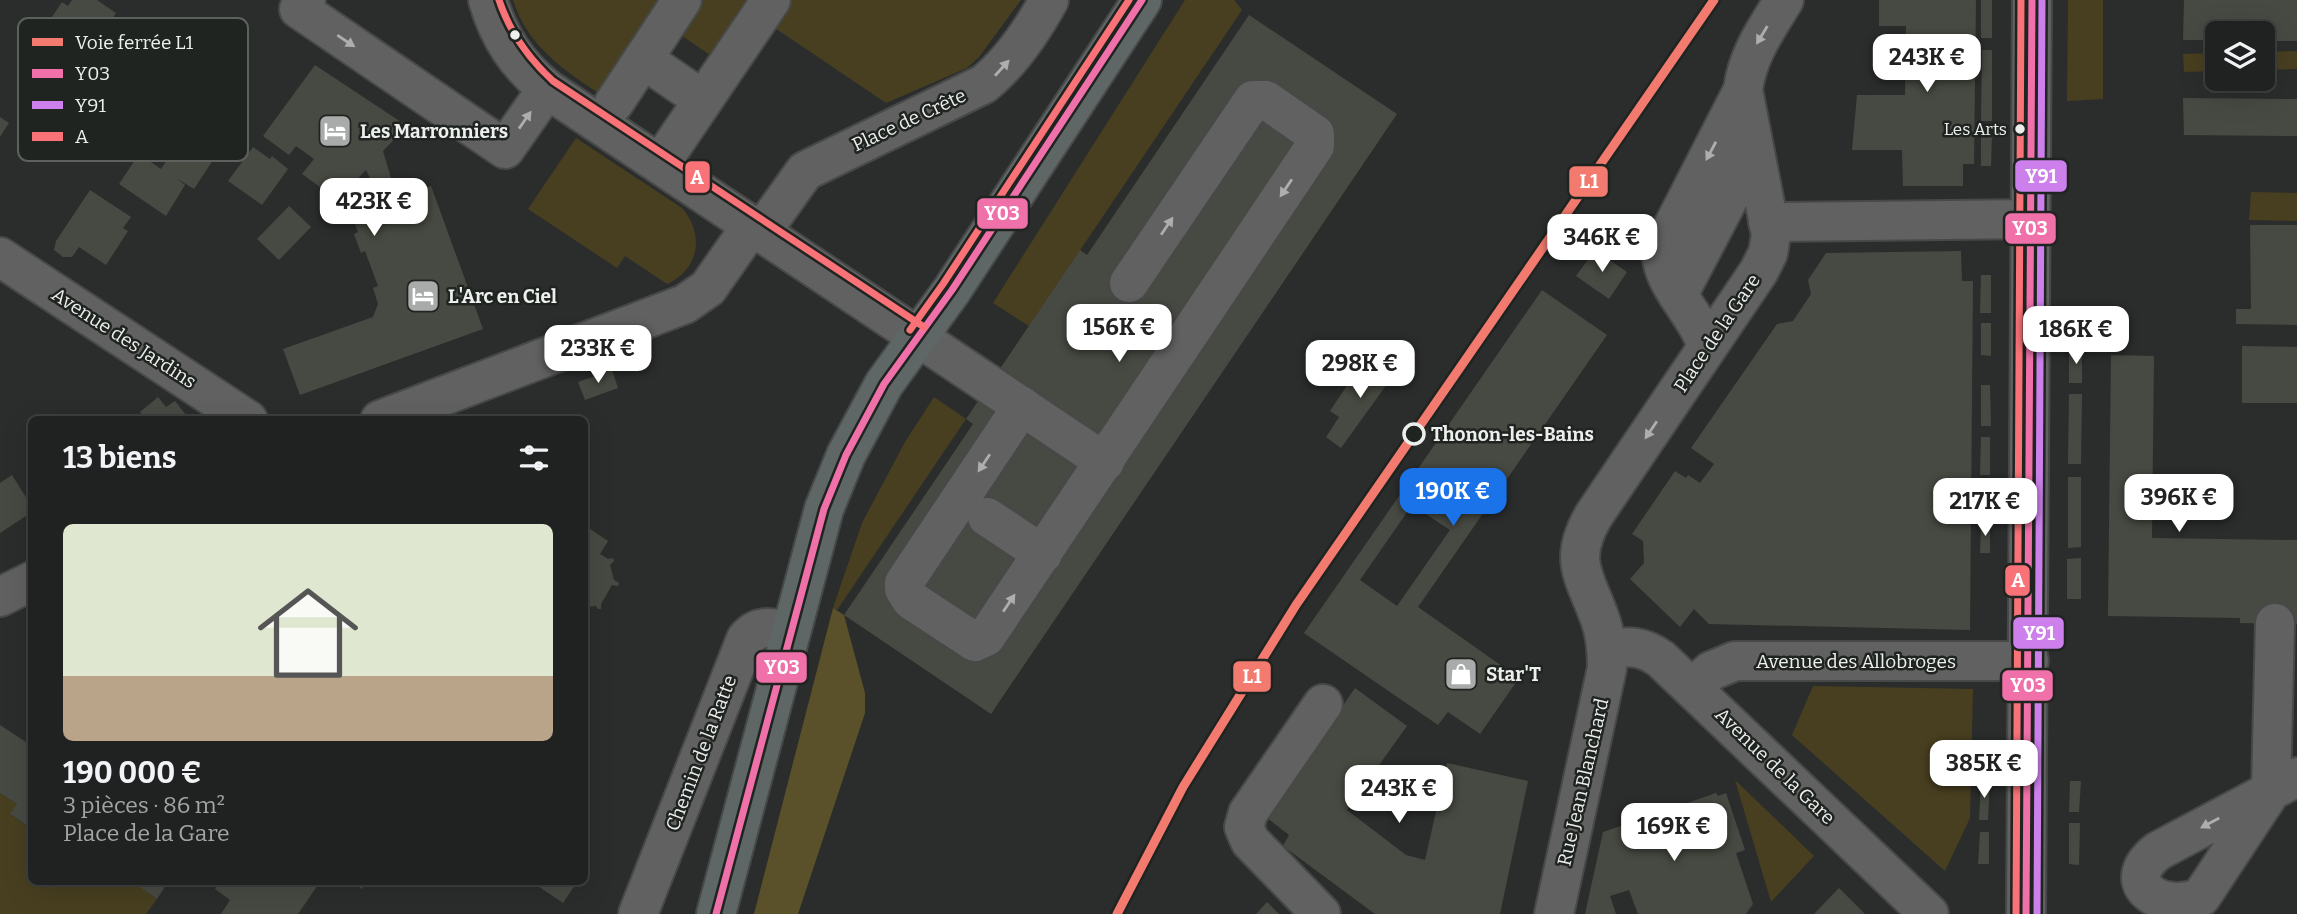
<!DOCTYPE html>
<html lang="fr">
<meta charset="utf-8">
<style>
:root{--surface:#202221;--page:#2d2f2e;--text:#f1f3f6;--muted:#a2a4a5;--line:#3d3f3f;--accent:#1a73e8}
body{margin:0;font-family:Bitter,serif;background:var(--page);color:var(--text);height:100vh;display:flex;flex-direction:column;font-size:26px;white-space:nowrap}
*{box-sizing:border-box;margin:0}
p{font-size:23px;color:var(--muted)}
.icon{flex:none;width:38px;height:38px;fill:none;stroke:currentColor;stroke-width:2;stroke-linecap:round;stroke-linejoin:round}
.map{position:relative;flex:1;overflow:hidden}
.drawer{position:absolute;left:28px;top:416px;width:560px;height:469px;display:flex;flex-direction:column;background:var(--surface);border-radius:10px;box-shadow:0 7px 28px #0002,0 0 0 2px var(--line)}
.drawer>*{flex:none}
.tools{position:absolute;left:2205px;top:21px;display:grid;gap:14px}
.tools a{display:grid;place-items:center;width:70px;height:70px;border-radius:10px;background:var(--surface);box-shadow:0 7px 28px #0002,0 0 0 2px var(--line);font-size:35px}
.price{position:absolute;translate:-50% -60px;padding:0 16px;border-radius:14px;background:#fff;color:#222;font-size:23px;line-height:46px;filter:drop-shadow(0 2px 4px #0008)}
.price::after{content:'';position:absolute;left:50%;top:42px;width:21px;height:16px;margin-left:-10px;background:inherit;clip-path:polygon(0 0,100% 0,50% 100%)}
.price.active{background:var(--accent);color:#fff}
ul{padding:0;list-style:none}
li{display:grid;align-content:center;gap:14px;height:371px;padding:0 35px}
li+li{border-top:2px solid var(--line)}
li span{display:grid;place-items:center;height:217px;border-radius:10px;color:#555}
li>.icon{margin-inline-start:auto}
span .icon{width:126px;height:126px;fill:#fffc;stroke-width:1}
li b{font-size:30px}
h2{display:flex;justify-content:space-between;align-items:center;height:84px;padding:0 35px;font-size:30px}
.map>svg:first-child{display:block}
.green{fill:#483f20}
.forest{fill:#5a5029}
.building{fill:#474a42;fill-rule:evenodd}
.lines{fill:none;stroke-linecap:round;stroke-linejoin:round}
.minor-casing{stroke:#474948;stroke-width:42}
.major-casing{stroke:#474948;stroke-width:42}
.minor{stroke:#606160;stroke-width:38}
.major{stroke:#5e6766;stroke-width:38}
.bus-1-casing{stroke:#202421;stroke-width:12}
.bus-2-casing{stroke:#202421;stroke-width:12}
.bus-3-casing{stroke:#202421;stroke-width:12}
.bus-1{stroke:#f070a9;stroke-width:7}
.bus-2{stroke:#cd80ec;stroke-width:7}
.bus-3{stroke:#f87277;stroke-width:7}
.rail-1-casing{stroke:#202421;stroke-width:14}
.rail-1{stroke:#f27a6e;stroke-width:9}
.oneway{fill:#adafae}
.bus-dot{fill:#ecefed;stroke:#202421;stroke-width:2.5}
.stop-dot{fill:#202421;stroke:#ecefed;stroke-width:3.5}
.labels{text-anchor:middle;dominant-baseline:central;stroke-width:5;stroke-linejoin:round;paint-order:stroke}
.bus-label{font-size:17px;fill:#ecefed;stroke:#202421;text-anchor:end}
.street-label{font-size:19px;fill:#ecefed;stroke:#202421}
.poi-label{font-size:19px;font-weight:bold;fill:#ecefed;stroke:#202421;text-anchor:start}
.stop-label{font-size:19px;font-weight:bold;fill:#ecefed;stroke:#202421;text-anchor:start}
.key{fill:#202421;stroke:#5d615e;stroke-width:2}
.key-label{font-size:19px;fill:#ecefed}
.line-badge{stroke:#202421;stroke-width:2.5}
.badge-label{font-size:19px;text-anchor:middle;font-weight:bold;fill:#fff}
</style>
<div class="map">
<svg width="2297" height="914" viewBox="0 0 2297 914">
<rect width="100%" height="100%" fill="#2b2d2c"/>
<g class="green">
<path d="M513 0H663L600 94C562 69 527 45 513 0Z"/>
<polygon points="695,0 747,0 710,55 675,31"/>
<polygon points="790,0 1021,0 979,57 967,68 886,103 772,26"/>
<polygon points="1185,0 1234,0 1242,10 1029,326 993,303"/>
<polygon points="2068,0 2103,0 2103,99 2067,101"/>
<polygon points="2297,51 2297,69 2263,70 2263,52"/>
<polygon points="2217,53 2217,71 2184,72 2183,54"/>
<path d="M576 138 682 208C705 234 699 270 667 284L625 256 617 268 528 209Z"/>
<polygon points="2251,192 2297,193 2297,221 2249,220"/>
<polygon points="934,397 966,419 837,610 833,608 862,523 905,442"/>
<polygon points="1813,686 1973,689 1970,818 1945,871 1792,735"/>
<polygon points="1735,780 1814,856 1771,902"/>
<polygon points="0,793 17,804 11,815 31,829 32,882 132,882 157,899 146,914 0,914"/>
</g>
<polygon class="forest" points="833,608 844,615 865,693 865,713 798,914 754,914"/>
<g class="building">
<polygon points="72,0 97,0 116,13 77,73 34,44 62,2 68,6"/>
<polygon points="1879,0 1976,0 1974,164 1963,164 1963,186 1903,186 1902,150 1852,150 1857,95 1905,95 1906,26 1879,26"/>
<rect x="1981" y="0" width="11" height="38"/>
<polygon points="2184,0 2297,0 2297,41 2263,41 2263,33 2217,33 2217,40 2183,40"/>
<polygon points="1249,15 1397,114 991,714 844,615 973,424 966,419 1080,250 1087,255"/>
<polygon points="1982,50 1992,50 1992,121 1981,121"/>
<polygon points="315,65 407,126 383,151 397,198 431,186 483,329 300,395 283,349 373,317 378,304 373,288 378,286 365,251 361,253 354,234 358,232 351,214 382,203 366,170 338,200 302,174 314,159 296,146 289,155 263,136"/>
<polygon points="2183,98 2297,99 2297,136 2184,135"/>
<polygon points="0,117 9,123 0,137"/>
<polygon points="1981,135 1992,135 1991,166 1981,166"/>
<polygon points="183,136 215,157 194,189 176,178 185,185 166,216 119,184 139,154 161,169"/>
<polygon points="253,147 270,159 272,156 288,169 262,205 228,181"/>
<polygon points="90,190 131,217 123,228 128,231 106,265 79,247 72,257 63,257 54,250 56,241"/>
<polygon points="289,206 311,227 279,260 257,239"/>
<polygon points="2250,225 2297,225 2297,325 2236,324 2236,309 2251,309"/>
<polygon points="1595,250 1627,272 1609,299 1576,276"/>
<polygon points="1961,251 1962,281 1973,281 1970,630 1709,624 1694,609 1680,627 1630,579 1644,563 1643,541 1632,534 1675,471 1686,478 1688,475 1700,483 1714,464 1691,448 1777,324 1793,321 1811,294 1808,280 1826,253"/>
<polygon points="1981,275 1991,275 1991,313 1980,313"/>
<path d="M1542 290 1607 335 1418 607 1519 678 1480 734 1448 712 1438 725 1304 633ZM1412 505 1450 530 1397 606 1360 580Z"/>
<polygon points="1981,323 1991,323 1991,356 1981,355"/>
<polygon points="2242,346 2297,347 2297,403 2242,403"/>
<polygon points="2082,349 2082,383 2069,383 2069,350"/>
<polygon points="1384,354 1400,366 1341,448 1326,437 1339,417 1330,411 1350,381 1360,387"/>
<polygon points="2111,355 2154,356 2152,538 2297,540 2297,624 2240,623 2240,618 2108,616"/>
<polygon points="612,370 618,388 585,400 578,382"/>
<polygon points="1981,385 1990,385 1991,426 1981,426"/>
<polygon points="2069,394 2082,394 2081,464 2068,464"/>
<polygon points="158,397 166,407 175,401 190,420 145,420 140,412"/>
<polygon points="1981,437 1990,437 1990,475 1980,475"/>
<polygon points="12,475 32,507 32,512 0,533 0,483"/>
<polygon points="2068,477 2081,477 2081,547 2068,548"/>
<polygon points="1981,521 1990,522 1990,553 1980,553"/>
<polygon points="584,525 608,541 600,554 608,559 613,558 614,561 610,565 614,580 619,583 618,586 612,585 601,604 601,609 598,609 596,606 584,607"/>
<polygon points="2081,558 2081,599 2067,599 2067,559"/>
<polygon points="1355,688 1407,726 1347,810 1406,855 1425,860 1447,763 1528,781 1500,914 1375,914 1283,846 1289,835 1266,817"/>
<polygon points="0,725 32,746 32,829 10,814 17,804 0,793"/>
<polygon points="1981,780 1990,780 1988,820 1979,820"/>
<polygon points="2070,781 2081,781 2079,812 2069,812"/>
<polygon points="1716,793 1718,796 1726,793 1745,850 1736,853 1753,904 1746,914 1638,914 1629,890 1610,896 1616,914 1585,914 1603,832"/>
<polygon points="2069,823 2080,823 2079,865 2069,864"/>
<polygon points="1980,832 1989,832 1989,864 1978,864"/>
<polygon points="132,882 168,882 157,899"/>
<polygon points="220,882 320,882 298,914 221,914 230,900 215,889"/>
<polygon points="352,882 367,882 362,889"/>
<polygon points="532,882 577,882 563,903"/>
<polygon points="1839,888 1865,914 1814,914"/>
<polygon points="1267,902 1279,914 1256,914"/>
</g>
<g class="lines">
<defs>
<g id="minor">
<polyline points="306,0 299,9 505,149 547,89"/>
<path d="M488 0C499 38 517 64 547 89L1105 462"/>
<polyline points="643,59 703,100"/>
<polyline points="614,103 682,0"/>
<polyline points="660,164 771,0"/>
<polyline points="1768,222 2031,219"/>
<path d="M762 231 805 171 984 84C1011 62 1032 31 1049 0"/>
<polyline points="0,257 248,420"/>
<polyline points="1678,295 1754,150"/>
<path d="M1707 346C1696 311 1662 287 1661 250L1743 90"/>
<path d="M1022 406 904 583V589L911 600 975 642 986 637C1097 474 1204 309 1315 146V134L1266 100H1253L1129 283"/>
<polyline points="380,420 685,304 708,288 752,225"/>
<polyline points="987,517 1043,554"/>
<polyline points="0,597 32,581"/>
<path d="M1607 650C1628 645 1643 646 1661 659L1929 914"/>
<polyline points="1692,688 1711,671 1735,661 2029,661"/>
<path d="M2271 791 2201 897C2163 914 2115 884 2158 851L2297 777"/>
<polyline points="2271,791 2275,623"/>
<path d="M638 914 746 639C759 623 773 628 791 632"/>
<polyline points="1321,914 1250,841 1244,827 1248,813 1323,704"/>
<path d="M1554 914 1607 668C1607 651 1606 635 1600 619 1585 576 1567 561 1594 515L1759 271 1768 253 1771 235 1743 90C1747 56 1766 29 1784 0"/>
<polyline points="2026,914 2032,0"/>
</g>
<polyline id="major" points="716,914 824,509 846,455 884,384 952,290 1142,0"/>
</defs>
<use href="#minor" class="minor-casing"/>
<use href="#major" class="major-casing"/>
<use href="#minor" class="minor"/>
<use href="#major" class="major"/>
<defs>
<g id="bus-1">
<polyline points="716,914 824,509 846,455 884,384 952,290 1142,0"/>
<polyline points="2026,914 2032,0"/>
</g>
<polyline id="bus-2" points="2037,914 2042,0"/>
<g id="bus-3">
<path d="M499 0C510 33 528 58 553 81L924 327"/>
<polyline points="910,330 943,284 1129,0"/>
<polyline points="2016,914 2021,0"/>
</g>
</defs>
<use href="#bus-1" class="bus-1-casing"/>
<use href="#bus-2" class="bus-2-casing"/>
<use href="#bus-3" class="bus-3-casing"/>
<use href="#bus-1" class="bus-1"/>
<use href="#bus-2" class="bus-2"/>
<use href="#bus-3" class="bus-3"/>
<defs>
<polyline id="rail-1" points="1117,914 1183,787 1296,605 1714,0"/>
</defs>
<use href="#rail-1" class="rail-1-casing"/>
<use href="#rail-1" class="rail-1"/>
</g>
<defs><path id="oneway-solid" d="M-6-.8H1V-3.2L6.5 0L1 3.2V.8H-6Z" transform="scale(1.75)"/></defs>
<g class="oneway">
<use href="#oneway-solid" transform="translate(1762 35) rotate(121)"/>
<use href="#oneway-solid" transform="translate(346 41) rotate(34)"/>
<use href="#oneway-solid" transform="translate(1002 68) rotate(-48)"/>
<use href="#oneway-solid" transform="translate(525 120) rotate(-55)"/>
<use href="#oneway-solid" transform="translate(1711 151) rotate(118)"/>
<use href="#oneway-solid" transform="translate(1286 188) rotate(124)"/>
<use href="#oneway-solid" transform="translate(1167 226) rotate(-56)"/>
<use href="#oneway-solid" transform="translate(1651 430) rotate(124)"/>
<use href="#oneway-solid" transform="translate(984 463) rotate(124)"/>
<use href="#oneway-solid" transform="translate(1009 603) rotate(-56)"/>
<use href="#oneway-solid" transform="translate(2210 823) rotate(152)"/>
</g>
<defs>
<symbol id="hotel-square" viewBox="-11 -11 22 22"><rect x="-9" y="-9" width="18" height="18" rx="4" fill="#a8aba9" stroke="#202421"/><path d="M-6-4.5h1.5V1H6V5H4.5V3h-9V5H-6ZM-4 0a1.8 1.8 0 1 1 3.6 0ZM.5 0V-2.5h3Q6-2.5 6 0Z" fill="#fff"/></symbol>
<symbol id="shop-square" viewBox="-11 -11 22 22"><rect x="-9" y="-9" width="18" height="18" rx="4" fill="#a8aba9" stroke="#202421"/><path d="M-5-2.5h2.3a2.7 3.5 0 0 1 5.4 0H5L5.5 6h-11ZM-1.5-2.5h3a1.5 2.3 0 0 0-3 0Z" fill="#fff"/></symbol>
</defs>
<g fill-rule="evenodd">
<use href="#hotel-square" x="316" y="112" width="38" height="38"/>
<use href="#hotel-square" x="404" y="277" width="38" height="38"/>
<use href="#shop-square" x="1442" y="655" width="38" height="38"/>
</g>
<g class="bus-dot">
<circle cx="515" cy="35" r="6"/>
<circle cx="2020" cy="129" r="6"/>
</g>
<circle class="stop-dot" cx="1414" cy="434" r="10"/>
<g class="labels">
<g class="bus-label">
<text x="2007" y="129">Les Arts</text>
</g>
<g class="street-label">
<text transform="translate(909 120) rotate(-25)">Place de Crête</text>
<text transform="translate(1717 333) rotate(-56)">Place de la Gare</text>
<text transform="translate(124 338) rotate(33)">Avenue des Jardins</text>
<text x="1856" y="661">Avenue des Allobroges</text>
<text transform="translate(701 753) rotate(-69)">Chemin de la Ratte</text>
<text transform="translate(1775 766) rotate(44)">Avenue de la Gare</text>
<text transform="translate(1583 782) rotate(-77)">Rue Jean Blanchard</text>
</g>
<g class="poi-label">
<text x="360" y="131">Les Marronniers</text>
<text x="448" y="296">L'Arc en Ciel</text>
<text x="1486" y="674">Star'T</text>
</g>
<g class="stop-label">
<text x="1431" y="434">Thonon-les-Bains</text>
</g>
</g>
<rect x="18" y="18" width="230" height="143" rx="10" class="key"/>
<rect x="32" y="38" width="31" height="8" fill="#f27a6e"/>
<rect x="32" y="69" width="31" height="9" fill="#f070a9"/>
<rect x="32" y="101" width="31" height="8" fill="#cd80ec"/>
<rect x="32" y="132" width="31" height="9" fill="#f87277"/>
<g class="key-label">
<text x="75" y="49">Voie ferrée L1</text>
<text x="75" y="80">Y03</text>
<text x="75" y="112">Y91</text>
<text x="75" y="143">A</text>
</g>
<g class="line-badge">
<rect x="2014" y="159" width="54" height="34" rx="7" fill="#cd80ec"/>
<rect x="684" y="160" width="27" height="34" rx="7" fill="#f87277"/>
<rect x="1568" y="165" width="41" height="33" rx="7" fill="#f27a6e"/>
<rect x="976" y="197" width="53" height="33" rx="7" fill="#f070a9"/>
<rect x="2004" y="212" width="53" height="33" rx="7" fill="#f070a9"/>
<rect x="2004" y="564" width="27" height="33" rx="7" fill="#f87277"/>
<rect x="2012" y="616" width="53" height="34" rx="7" fill="#cd80ec"/>
<rect x="755" y="651" width="53" height="33" rx="7" fill="#f070a9"/>
<rect x="1232" y="660" width="40" height="33" rx="7" fill="#f27a6e"/>
<rect x="2001" y="669" width="53" height="33" rx="7" fill="#f070a9"/>
</g>
<g class="badge-label">
<text x="2041" y="183">Y91</text>
<text x="697" y="184">A</text>
<text x="1589" y="188">L1</text>
<text x="1002" y="220">Y03</text>
<text x="2030" y="235">Y03</text>
<text x="2018" y="587">A</text>
<text x="2039" y="640">Y91</text>
<text x="782" y="674">Y03</text>
<text x="1252" y="683">L1</text>
<text x="2028" y="692">Y03</text>
</g>
</svg>
<div class="tools">
<a><svg class="icon" aria-label="layers" viewBox="0 0 24 24"><path d="M12 4l9 5-9 5-9-5zM3 14l9 5 9-5"/></svg></a>
</div>
<b class="price" style="left:1927px;top:94px">243K €</b>
<b class="price" style="left:374px;top:238px">423K €</b>
<b class="price" style="left:1602px;top:274px">346K €</b>
<b class="price" style="left:1119px;top:364px">156K €</b>
<b class="price" style="left:2076px;top:366px">186K €</b>
<b class="price" style="left:598px;top:385px">233K €</b>
<b class="price" style="left:1360px;top:400px">298K €</b>
<b class="price active" style="left:1453px;top:528px">190K €</b>
<b class="price" style="left:2179px;top:534px">396K €</b>
<b class="price" style="left:1985px;top:538px">217K €</b>
<b class="price" style="left:1984px;top:800px">385K €</b>
<b class="price" style="left:1399px;top:825px">243K €</b>
<b class="price" style="left:1674px;top:863px">169K €</b>
<section class="drawer">
<h2>13 biens<svg class="icon" aria-label="filters" viewBox="0 0 24 24"><path d="M4 7h16M4 17h16"/><circle cx="9" cy="7" r="2"/><circle cx="15" cy="17" r="2"/></svg></h2>
<ul>
<li><span style="background:linear-gradient(#dfe7d0 70%,#b9a48a 0)"><svg class="icon" aria-label="home" viewBox="0 0 24 24"><path d="M3 11l9-7 9 7M6 9v11h12V9"/></svg></span><div><b>190 000 €</b><p>3 pièces · 86 m²</p><p>Place de la Gare</p></div></li>
</ul>
</section>
</div>
